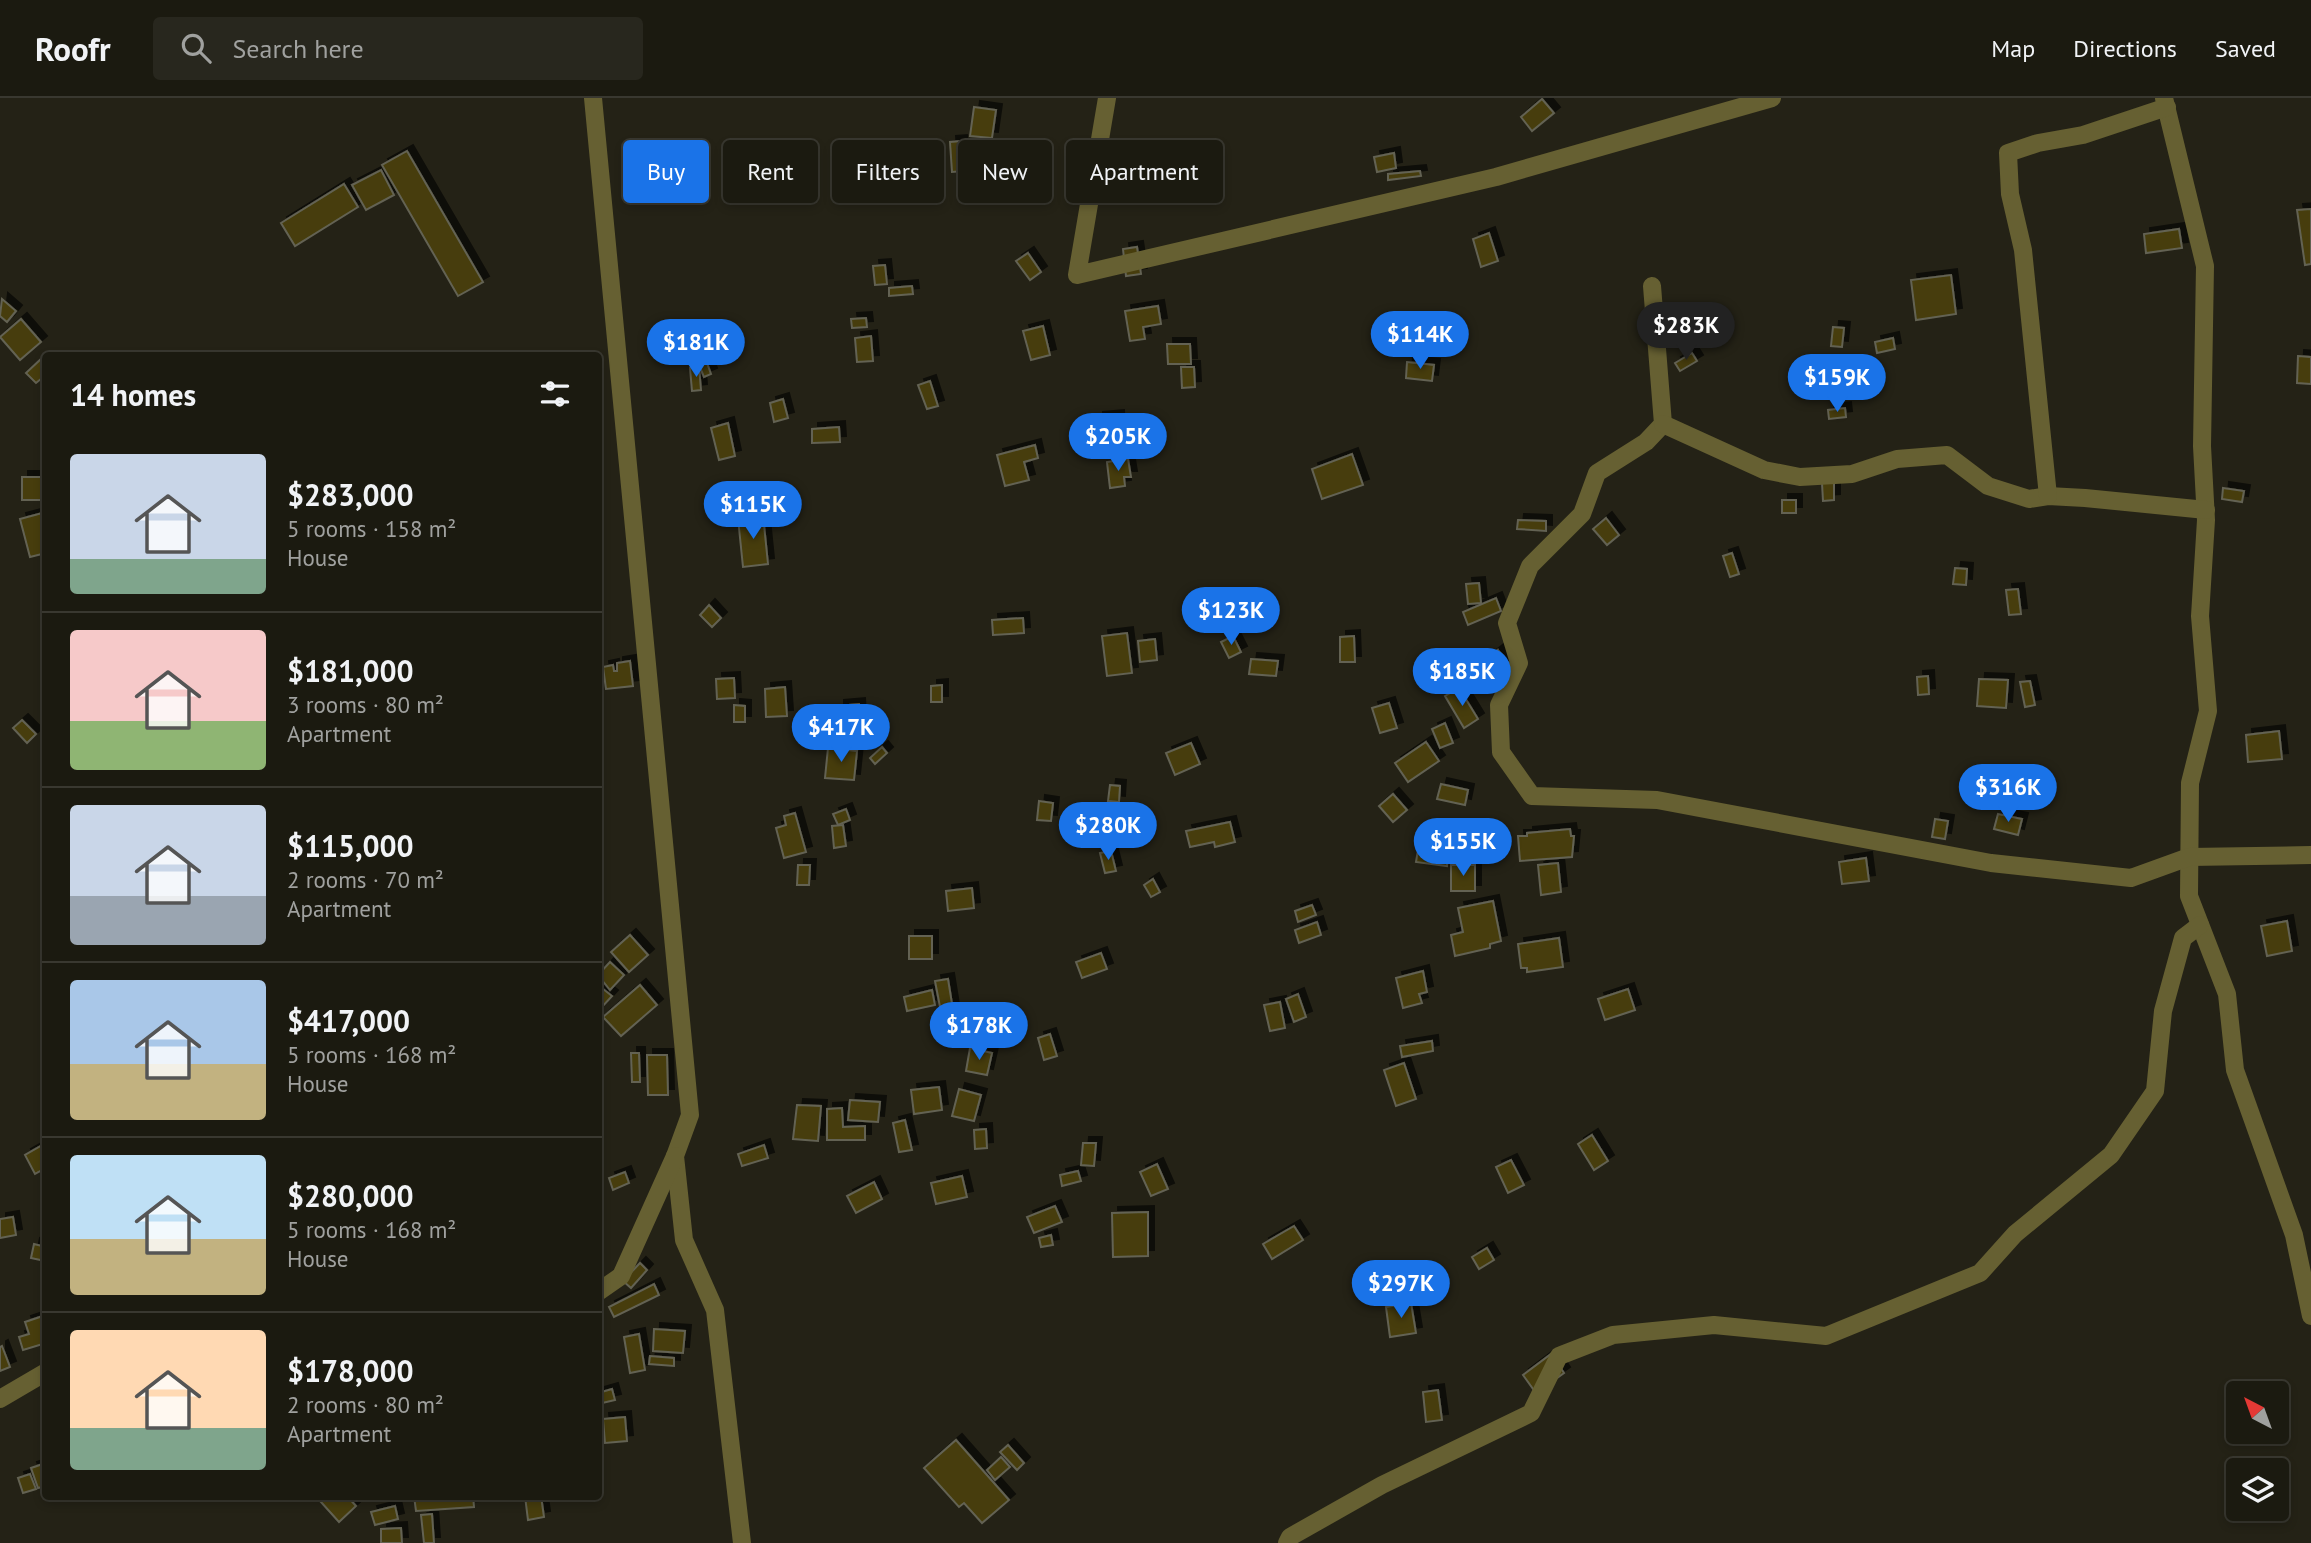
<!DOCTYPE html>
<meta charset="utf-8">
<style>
:root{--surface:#1b1a10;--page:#28271e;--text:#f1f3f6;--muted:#a0a19f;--line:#393830;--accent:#1a73e8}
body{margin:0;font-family:"PT Sans",sans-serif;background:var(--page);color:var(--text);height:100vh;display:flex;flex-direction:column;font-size:26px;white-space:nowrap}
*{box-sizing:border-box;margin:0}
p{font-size:23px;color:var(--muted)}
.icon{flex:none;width:38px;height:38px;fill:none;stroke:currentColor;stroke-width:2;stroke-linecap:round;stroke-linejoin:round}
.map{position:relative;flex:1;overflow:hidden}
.panel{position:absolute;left:42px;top:254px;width:560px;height:1148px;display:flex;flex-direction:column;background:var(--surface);border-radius:7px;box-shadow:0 4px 10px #0003,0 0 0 2px var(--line)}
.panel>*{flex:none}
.banner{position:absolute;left:623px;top:42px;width:665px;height:63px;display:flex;gap:14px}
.needle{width:46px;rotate:319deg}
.controls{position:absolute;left:2226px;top:1283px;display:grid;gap:14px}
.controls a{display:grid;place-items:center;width:63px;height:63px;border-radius:7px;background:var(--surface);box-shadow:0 4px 10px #0003,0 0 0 2px var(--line);font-size:35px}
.price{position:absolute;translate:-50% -60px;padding:0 16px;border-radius:24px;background:var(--accent);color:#fff;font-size:23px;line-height:46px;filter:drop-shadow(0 2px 4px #0008)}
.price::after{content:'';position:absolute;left:50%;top:42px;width:21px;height:16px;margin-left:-10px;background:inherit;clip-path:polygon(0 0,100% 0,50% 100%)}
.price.active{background:#222;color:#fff}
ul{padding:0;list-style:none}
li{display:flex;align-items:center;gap:21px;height:175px;padding:0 28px}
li+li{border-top:2px solid var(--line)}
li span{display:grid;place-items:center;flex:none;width:196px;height:140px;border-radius:7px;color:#555}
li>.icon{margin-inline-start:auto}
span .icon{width:84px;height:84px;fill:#fffc;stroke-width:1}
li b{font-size:30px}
h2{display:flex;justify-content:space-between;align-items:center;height:84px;padding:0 28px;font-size:30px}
.chip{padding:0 24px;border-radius:7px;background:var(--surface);box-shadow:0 4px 10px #0003,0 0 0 2px var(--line);font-size:24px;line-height:63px}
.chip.active{background:var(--accent);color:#fff}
header{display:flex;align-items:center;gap:42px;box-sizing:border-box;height:98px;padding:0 35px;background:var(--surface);border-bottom:2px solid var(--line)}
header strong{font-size:33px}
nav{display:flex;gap:38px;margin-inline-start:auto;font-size:24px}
.search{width:490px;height:63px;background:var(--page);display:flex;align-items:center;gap:18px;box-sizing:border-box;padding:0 24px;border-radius:7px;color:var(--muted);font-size:26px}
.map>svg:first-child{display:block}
.building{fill:#463e0b;stroke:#636253;stroke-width:2;filter:url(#shadow)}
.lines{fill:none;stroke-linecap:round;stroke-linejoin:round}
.minor{stroke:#666032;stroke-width:18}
.tertiary{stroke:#666032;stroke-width:18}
</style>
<header>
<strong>Roofr</strong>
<div class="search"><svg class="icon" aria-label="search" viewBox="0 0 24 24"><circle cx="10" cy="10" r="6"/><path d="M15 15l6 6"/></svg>Search here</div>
<nav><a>Map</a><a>Directions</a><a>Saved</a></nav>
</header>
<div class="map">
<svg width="2311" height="1445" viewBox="0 0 2311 1445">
<defs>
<filter id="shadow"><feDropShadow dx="6" dy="-6" stdDeviation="0" flood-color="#0009"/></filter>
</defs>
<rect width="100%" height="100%" fill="#242216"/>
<g class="building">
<polygon points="1542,1 1554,15 1532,33 1521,19"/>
<polygon points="974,9 996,12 992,40 970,38"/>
<polygon points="961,43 963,73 952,74 950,44"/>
<polygon points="407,53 483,184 458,198 382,67"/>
<polygon points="1394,55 1396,70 1377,74 1374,59"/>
<polygon points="932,57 933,71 924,73 922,58"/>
<polygon points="381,72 394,97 366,112 352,87"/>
<polygon points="1420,73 1421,78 1388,82 1388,76"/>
<polygon points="344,86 358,109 295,148 281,125"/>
<polygon points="2311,111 2311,166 2305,167 2297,112"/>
<polygon points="2179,131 2182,150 2146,155 2144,136"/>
<polygon points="1489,135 1498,163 1481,169 1473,141"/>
<polygon points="1137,149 1141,176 1126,178 1123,151"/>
<polygon points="1028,155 1041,174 1030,182 1016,163"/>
<polygon points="885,167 887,186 875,187 873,168"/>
<polygon points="1951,177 1956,216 1916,222 1911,182"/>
<polygon points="912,188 913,196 889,198 889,190"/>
<polygon points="2,201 16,213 7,224 0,218"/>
<polygon points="1158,208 1161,226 1143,229 1145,241 1130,243 1125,213"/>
<polygon points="866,220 867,229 852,230 851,221"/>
<polygon points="21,221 41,244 20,262 0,239"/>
<polygon points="1043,228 1050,257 1031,262 1023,233"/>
<polygon points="1833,229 1844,230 1842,249 1831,248"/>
<polygon points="871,238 873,263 857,264 855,240"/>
<polygon points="1893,240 1895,251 1877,255 1875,244"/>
<polygon points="1167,246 1190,246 1191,266 1168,266"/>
<polygon points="1692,255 1697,263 1680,273 1675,265"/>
<polygon points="704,257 711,276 704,279 696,260"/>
<polygon points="2298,258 2311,259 2311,286 2297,285"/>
<polygon points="41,261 46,266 46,284 42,280 36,285 26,275"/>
<polygon points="1407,264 1434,267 1432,283 1406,280"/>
<polygon points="699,269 701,292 692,293 690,270"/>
<polygon points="1181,269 1194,269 1195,289 1182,290"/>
<polygon points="930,283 938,308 927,311 918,287"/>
<polygon points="783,301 788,320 774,324 770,305"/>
<polygon points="1845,310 1846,319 1829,321 1828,312"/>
<polygon points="1118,318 1120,354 1099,356 1097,320"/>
<polygon points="728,325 735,358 719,362 711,330"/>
<polygon points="839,329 840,344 812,345 812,331"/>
<polygon points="1035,347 1038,360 1024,364 1029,382 1005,388 997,357"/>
<polygon points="1352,356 1363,387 1322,401 1312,371"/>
<polygon points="1128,361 1131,379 1124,379 1125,388 1110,390 1107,364"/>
<rect x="22" y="379" width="24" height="23"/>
<polygon points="1822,385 1834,385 1834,402 1823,403"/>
<polygon points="2223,390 2244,393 2242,404 2222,401"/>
<rect x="1782" y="402" width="14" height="13"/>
<polygon points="46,414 46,455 30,459 20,421"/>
<polygon points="763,417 768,466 743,469 738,420"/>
<polygon points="1606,420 1619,437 1607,447 1593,431"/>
<polygon points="1518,422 1546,423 1546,433 1517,431"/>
<polygon points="1732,455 1739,476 1730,479 1723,458"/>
<polygon points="1955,470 1967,471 1966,487 1953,486"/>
<polygon points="1479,485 1481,505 1468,506 1466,486"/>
<polygon points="2018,491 2021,516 2009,517 2006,492"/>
<polygon points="1496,500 1501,513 1468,527 1463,514"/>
<polygon points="709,507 721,520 712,529 700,517"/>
<polygon points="1023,520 1024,535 993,537 992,522"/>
<polygon points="1127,535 1132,575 1107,578 1102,538"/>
<polygon points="1233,538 1241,554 1229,560 1221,544"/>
<polygon points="1354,538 1355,564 1340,564 1340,539"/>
<polygon points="1155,541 1157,562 1140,564 1138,543"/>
<polygon points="1498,552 1510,567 1502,574 1489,559"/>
<polygon points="1251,561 1278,563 1276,578 1249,576"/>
<polygon points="630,563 633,588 606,591 603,569 613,567 614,573 617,573 617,565"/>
<polygon points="1928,578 1929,596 1918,597 1917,579"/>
<polygon points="734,580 735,600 717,601 716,581"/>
<polygon points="1979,581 2008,582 2006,610 1977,608"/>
<polygon points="2030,583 2035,607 2025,609 2020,584"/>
<polygon points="942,587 942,604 931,604 931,588"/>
<polygon points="785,589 787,618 766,619 765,591"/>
<polygon points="1459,590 1478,621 1464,630 1445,598"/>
<polygon points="1389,605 1397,630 1380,635 1372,610"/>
<polygon points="859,606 860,621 838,622 838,608"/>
<polygon points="734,607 745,608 745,624 734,624"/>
<polygon points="22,622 36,636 27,645 13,630"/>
<polygon points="1445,625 1453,645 1440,650 1432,631"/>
<polygon points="2279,633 2282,661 2248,664 2246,637"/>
<polygon points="1426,644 1439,663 1408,684 1395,665"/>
<polygon points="1191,645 1200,666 1175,677 1166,655"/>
<polygon points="882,649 887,655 875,666 870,660"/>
<polygon points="828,650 857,653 854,682 825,680"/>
<polygon points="1441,686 1468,692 1465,707 1437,701"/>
<polygon points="1110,687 1120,688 1119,704 1108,703"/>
<polygon points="1393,696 1407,712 1393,724 1379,708"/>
<polygon points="1039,703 1053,705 1051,723 1037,722"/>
<polygon points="846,711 850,722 838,727 833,716"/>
<polygon points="795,715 806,754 784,760 776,730 786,727 784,718"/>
<polygon points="1998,716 2022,721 2018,737 1994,731"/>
<polygon points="1935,721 1948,723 1945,741 1932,739"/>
<polygon points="1230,724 1235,744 1215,749 1214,744 1190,749 1186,733"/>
<polygon points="843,727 846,748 834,750 832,728"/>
<polygon points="1570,731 1571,738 1574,738 1572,759 1520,763 1518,738 1527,738 1527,735"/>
<polygon points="1418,752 1448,756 1447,768 1416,764"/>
<polygon points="1111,753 1116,773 1105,775 1100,755"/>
<polygon points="1866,760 1869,783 1842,786 1839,764"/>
<polygon points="1558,765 1561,794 1541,797 1538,767"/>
<polygon points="798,767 810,767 809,787 797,787"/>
<rect x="1451" y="767" width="24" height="26"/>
<polygon points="1153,781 1160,794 1151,799 1144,787"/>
<polygon points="972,790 974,810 948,813 946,793"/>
<polygon points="1493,803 1501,843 1490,846 1490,850 1455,858 1451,837 1463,834 1458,810"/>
<polygon points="1312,807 1316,817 1298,824 1295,813"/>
<polygon points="2287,823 2292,853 2267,858 2261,828"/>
<polygon points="1317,824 1321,837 1299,845 1295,832"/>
<polygon points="630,837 648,857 629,874 611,854"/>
<rect x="909" y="838" width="23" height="23"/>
<polygon points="1559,840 1563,869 1527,874 1527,870 1521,870 1518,846"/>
<polygon points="1101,855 1107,871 1082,880 1076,864"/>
<polygon points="610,864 624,877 610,892 598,877"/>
<polygon points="1423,873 1427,894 1419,896 1422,905 1403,910 1396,880"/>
<polygon points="948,881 953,912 941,914 935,883"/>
<polygon points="598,887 612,898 602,909 598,906"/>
<polygon points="640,887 657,907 621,938 603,919"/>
<polygon points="1628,891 1635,912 1605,922 1598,901"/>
<polygon points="932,892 935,907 907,913 904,899"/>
<polygon points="1298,896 1306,919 1294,924 1286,901"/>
<polygon points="1280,904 1285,930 1270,933 1264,907"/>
<polygon points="1050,936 1057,958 1044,962 1038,940"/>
<polygon points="1432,943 1433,953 1402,959 1400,948"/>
<polygon points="970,950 992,955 987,977 966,973"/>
<polygon points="631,955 639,955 640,984 632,984"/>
<polygon points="647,957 667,957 668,997 648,997"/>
<polygon points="1404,965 1416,1001 1396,1008 1384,972"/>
<polygon points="939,989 942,1012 914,1016 911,992"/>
<polygon points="959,991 981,997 974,1023 952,1018"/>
<polygon points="850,1002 880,1004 878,1024 848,1022"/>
<polygon points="797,1007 821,1008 818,1043 793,1041"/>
<polygon points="842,1010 843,1029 865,1028 865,1042 827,1042 827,1011"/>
<polygon points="905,1022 912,1052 899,1054 893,1025"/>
<polygon points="986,1031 987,1050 975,1051 974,1032"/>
<polygon points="1592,1037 1608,1063 1594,1072 1578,1046"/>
<polygon points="46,1045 46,1070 35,1076 25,1057"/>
<polygon points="1083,1045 1096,1045 1094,1068 1081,1067"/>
<polygon points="764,1047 768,1060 742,1068 738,1056"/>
<polygon points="1511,1062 1524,1087 1508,1095 1496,1069"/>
<polygon points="1157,1066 1168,1091 1151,1098 1140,1074"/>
<polygon points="1078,1073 1081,1083 1062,1088 1060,1077"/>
<polygon points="625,1074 629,1085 613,1092 609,1080"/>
<polygon points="962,1078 967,1099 936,1106 931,1085"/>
<polygon points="874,1084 882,1101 856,1115 847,1098"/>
<polygon points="1055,1108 1062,1124 1034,1135 1027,1119"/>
<polygon points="1148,1114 1148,1158 1113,1159 1112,1115"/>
<polygon points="13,1119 16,1137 0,1140 0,1121"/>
<polygon points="1294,1128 1303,1142 1272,1161 1263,1146"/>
<polygon points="1051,1137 1053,1147 1041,1149 1039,1140"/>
<polygon points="34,1146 46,1149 45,1163 31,1160"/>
<polygon points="1487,1150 1494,1162 1479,1171 1472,1159"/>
<polygon points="640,1165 647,1172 631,1190 623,1183"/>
<polygon points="654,1186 659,1197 614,1219 609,1209"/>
<polygon points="1411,1205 1416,1235 1390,1239 1386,1209"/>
<polygon points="46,1217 46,1245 23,1252 19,1239 29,1236 25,1224"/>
<polygon points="654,1231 685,1233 683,1255 653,1253"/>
<polygon points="639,1236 645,1272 630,1275 624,1239"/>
<polygon points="2,1248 10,1269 0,1273 0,1249"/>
<polygon points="1551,1256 1564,1275 1536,1295 1523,1277"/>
<polygon points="650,1258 674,1260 674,1268 649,1266"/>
<polygon points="612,1291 615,1302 598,1306 598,1295"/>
<polygon points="1438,1292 1442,1322 1426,1324 1423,1294"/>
<polygon points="625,1319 627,1343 605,1345 603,1321"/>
<polygon points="956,1342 1009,1402 982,1425 964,1405 959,1409 924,1370"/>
<polygon points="1008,1347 1024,1365 1017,1372 1000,1354"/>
<polygon points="1001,1359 1010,1369 995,1382 987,1372"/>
<polygon points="46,1365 46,1388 38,1390 31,1370"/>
<polygon points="30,1376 36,1391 23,1395 18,1380"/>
<polygon points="328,1398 347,1398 356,1408 339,1424 321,1404"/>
<polygon points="414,1398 473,1398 474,1409 416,1413"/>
<polygon points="525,1398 541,1398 544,1419 528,1422"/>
<polygon points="395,1408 398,1421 375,1427 371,1414"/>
<polygon points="432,1416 434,1445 424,1445 421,1417"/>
<polygon points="401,1430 402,1445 381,1445 381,1431"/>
</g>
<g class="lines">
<g class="minor">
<polyline points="593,0 690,1017 675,1058 684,1142 715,1212 742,1445"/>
<polyline points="1107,0 1077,177 1496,79 1772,0"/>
<polyline points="2164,0 2205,168 2202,348 2206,422 2200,518 2208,613 2190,685 2189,798 2227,896 2235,972 2294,1137 2311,1218"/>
<polyline points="1652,188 1663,326 1646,344 1597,375 1582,416 1530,468 1507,525 1519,565 1499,607 1501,654 1532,698 1657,702 1991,765 2131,780 2189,759 2311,757"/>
<polyline points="1663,326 1764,372 1800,379 1852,376 1897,361 1947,357 1988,388 2029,401 2048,398 2085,400 2206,412"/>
<polyline points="2048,398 2023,152 2010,96 2008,55 2038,45 2083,37 2167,9"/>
<polyline points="1287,1445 1290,1439 1382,1387 1531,1315 1559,1258 1613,1237 1714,1227 1826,1238 1980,1175 2015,1136 2111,1057 2155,993 2163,913 2183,840 2200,827"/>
</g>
<g class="tertiary">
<polyline points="598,1194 621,1178 675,1058"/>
<polyline points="0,1301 46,1274"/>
</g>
</g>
</svg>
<div class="controls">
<a><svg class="needle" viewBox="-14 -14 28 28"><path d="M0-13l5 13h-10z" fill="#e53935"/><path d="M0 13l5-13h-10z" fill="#a0a19f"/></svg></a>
<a><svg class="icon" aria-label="layers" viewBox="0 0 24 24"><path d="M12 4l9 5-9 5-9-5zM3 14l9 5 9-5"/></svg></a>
</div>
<b class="price active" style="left:1686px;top:264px">$283K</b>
<b class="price" style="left:1420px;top:273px">$114K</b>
<b class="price" style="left:696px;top:281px">$181K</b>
<b class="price" style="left:1837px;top:316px">$159K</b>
<b class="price" style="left:1118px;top:375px">$205K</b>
<b class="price" style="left:753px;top:443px">$115K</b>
<b class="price" style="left:1231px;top:549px">$123K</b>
<b class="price" style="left:1462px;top:610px">$185K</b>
<b class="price" style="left:841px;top:666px">$417K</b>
<b class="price" style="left:2008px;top:726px">$316K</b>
<b class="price" style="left:1108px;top:764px">$280K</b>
<b class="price" style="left:1463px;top:780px">$155K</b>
<b class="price" style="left:979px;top:964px">$178K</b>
<b class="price" style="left:1401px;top:1222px">$297K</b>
<div class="banner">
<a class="chip active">Buy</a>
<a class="chip">Rent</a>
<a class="chip">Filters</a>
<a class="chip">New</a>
<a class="chip">Apartment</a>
</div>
<section class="panel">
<h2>14 homes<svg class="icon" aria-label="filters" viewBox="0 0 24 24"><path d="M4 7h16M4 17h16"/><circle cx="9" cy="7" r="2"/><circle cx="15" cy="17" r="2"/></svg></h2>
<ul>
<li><span style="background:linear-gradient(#c9d6e8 75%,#7fa58c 0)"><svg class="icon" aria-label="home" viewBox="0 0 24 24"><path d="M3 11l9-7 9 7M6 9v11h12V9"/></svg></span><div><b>$283,000</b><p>5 rooms · 158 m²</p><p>House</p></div></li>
<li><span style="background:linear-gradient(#f6c9c9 65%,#8fb573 0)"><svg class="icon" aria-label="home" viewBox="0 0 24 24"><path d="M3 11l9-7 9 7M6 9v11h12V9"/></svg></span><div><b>$181,000</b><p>3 rooms · 80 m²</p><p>Apartment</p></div></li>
<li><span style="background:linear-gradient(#c9d6e8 65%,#9aa5b1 0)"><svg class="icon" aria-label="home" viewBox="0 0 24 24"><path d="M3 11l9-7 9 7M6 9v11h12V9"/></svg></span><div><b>$115,000</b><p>2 rooms · 70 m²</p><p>Apartment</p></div></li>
<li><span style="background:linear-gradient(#a9c7e8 60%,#c2b280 0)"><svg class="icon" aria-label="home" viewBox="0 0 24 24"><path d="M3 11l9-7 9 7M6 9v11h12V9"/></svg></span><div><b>$417,000</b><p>5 rooms · 168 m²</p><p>House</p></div></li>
<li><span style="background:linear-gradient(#bfe0f5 60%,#c2b280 0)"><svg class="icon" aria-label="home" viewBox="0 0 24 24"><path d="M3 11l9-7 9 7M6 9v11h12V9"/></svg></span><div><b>$280,000</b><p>5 rooms · 168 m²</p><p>House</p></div></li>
<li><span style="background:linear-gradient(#ffd9b3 70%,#7fa58c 0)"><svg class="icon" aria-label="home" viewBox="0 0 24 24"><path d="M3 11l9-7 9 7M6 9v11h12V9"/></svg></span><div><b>$178,000</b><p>2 rooms · 80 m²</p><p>Apartment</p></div></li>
</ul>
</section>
</div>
